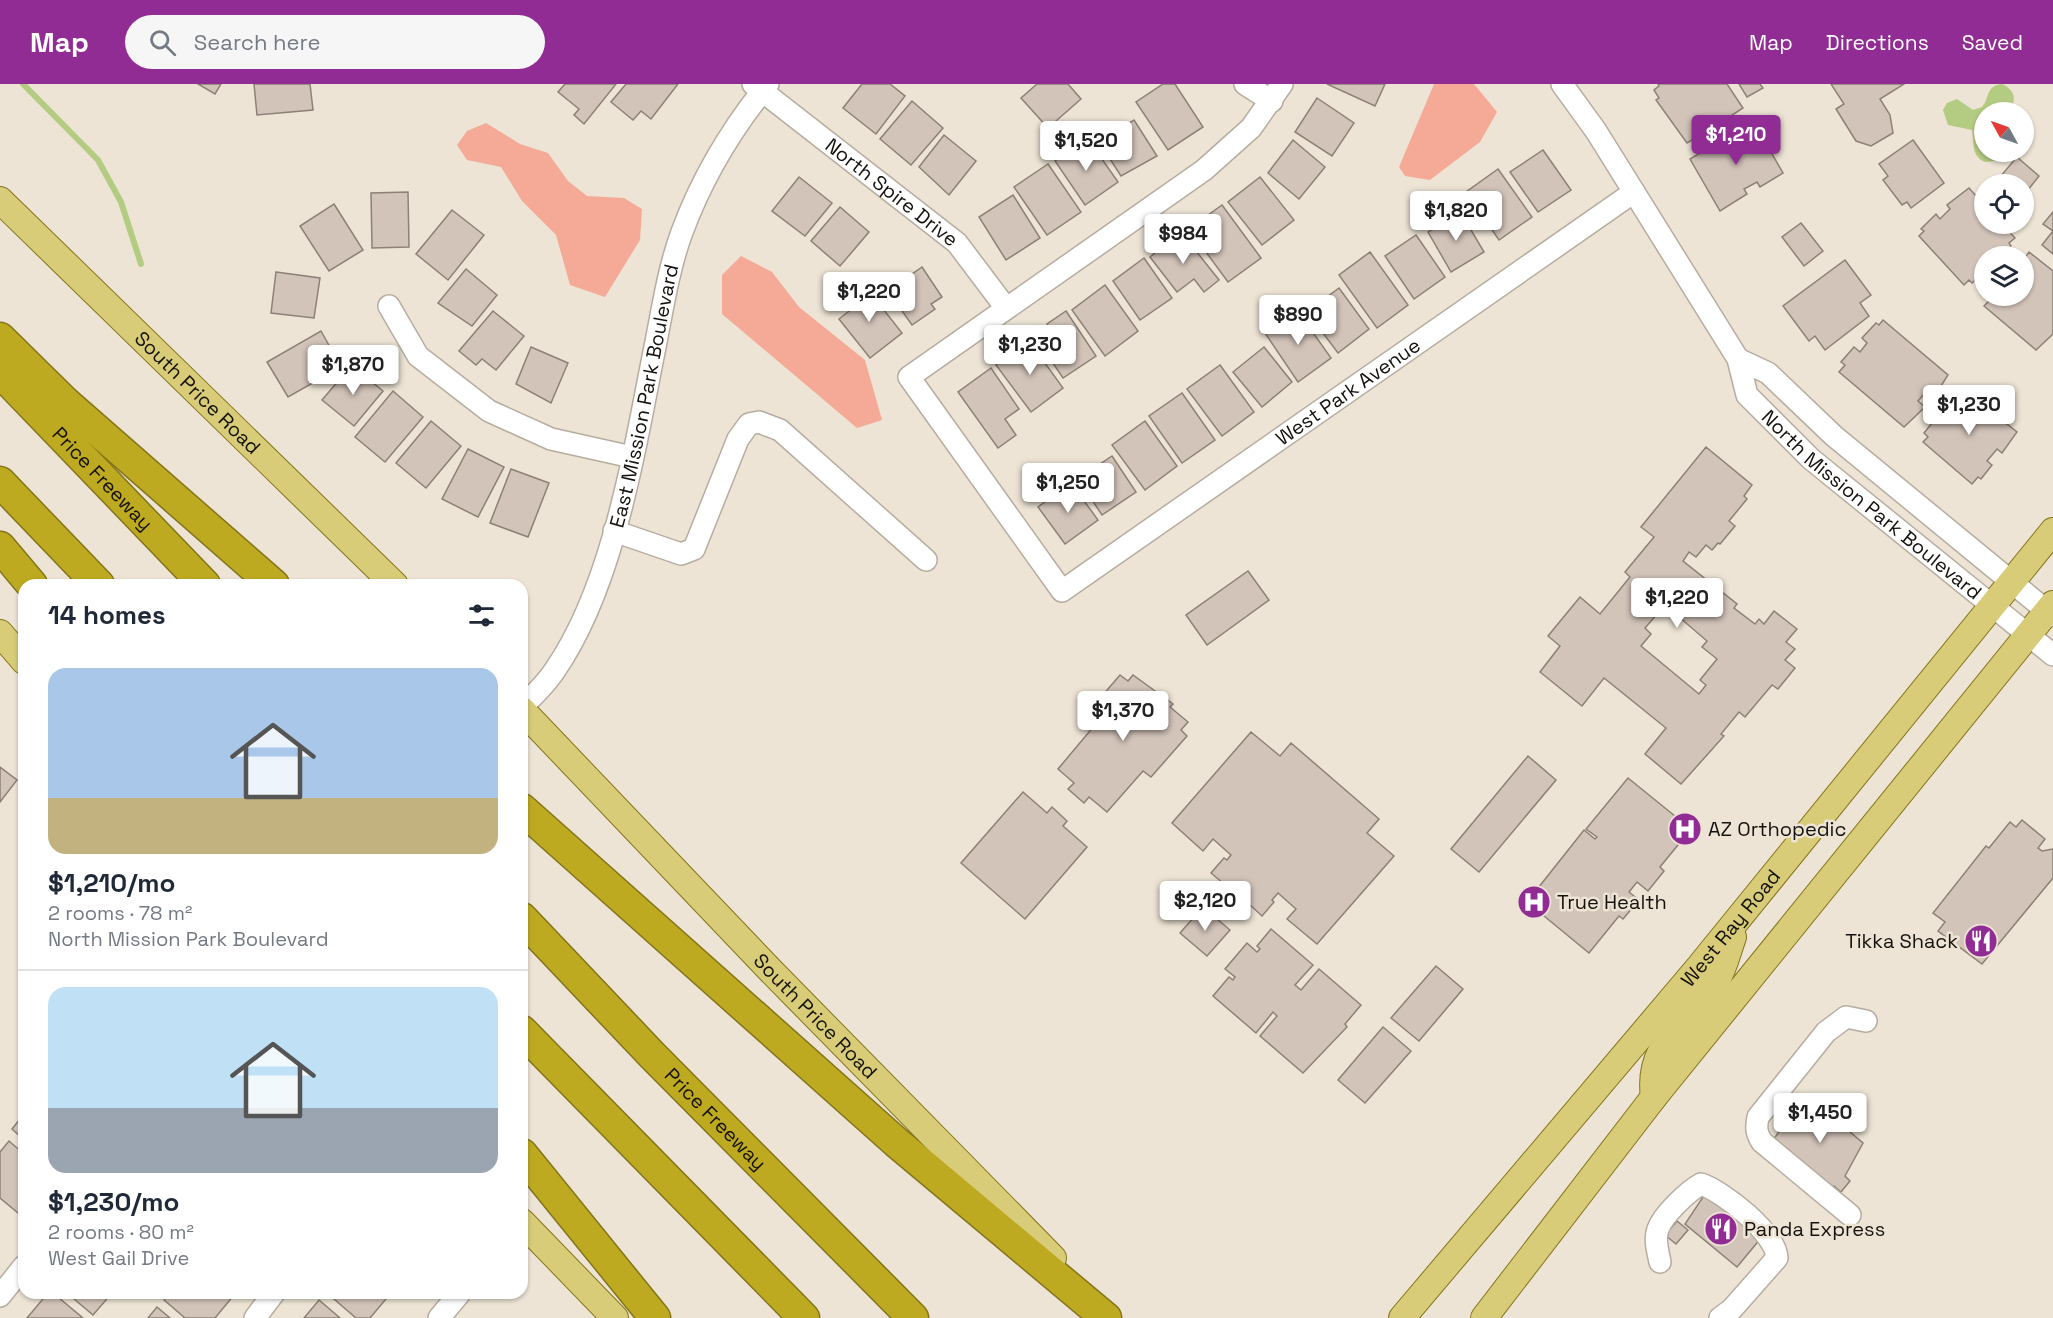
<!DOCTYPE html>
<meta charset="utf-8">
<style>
:root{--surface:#fff;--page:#f6f6f7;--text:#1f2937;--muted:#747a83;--line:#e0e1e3;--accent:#902c93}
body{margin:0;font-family:"Space Grotesk",sans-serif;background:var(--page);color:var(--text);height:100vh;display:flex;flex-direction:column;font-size:22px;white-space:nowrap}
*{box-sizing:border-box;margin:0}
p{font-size:20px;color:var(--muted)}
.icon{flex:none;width:33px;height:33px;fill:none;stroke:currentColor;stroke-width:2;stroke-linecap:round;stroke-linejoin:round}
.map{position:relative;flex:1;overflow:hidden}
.drawer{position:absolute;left:18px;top:495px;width:510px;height:720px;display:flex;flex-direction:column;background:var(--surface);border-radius:18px;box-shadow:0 2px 4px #0004}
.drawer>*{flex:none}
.needle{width:39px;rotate:310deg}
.controls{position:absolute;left:1974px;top:18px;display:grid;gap:12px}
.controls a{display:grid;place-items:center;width:60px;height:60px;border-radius:50%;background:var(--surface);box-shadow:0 2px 4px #0004;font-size:30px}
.price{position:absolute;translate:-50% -51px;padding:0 14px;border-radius:6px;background:#fff;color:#222;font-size:20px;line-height:39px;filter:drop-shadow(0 2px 3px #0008)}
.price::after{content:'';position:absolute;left:50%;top:36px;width:18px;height:14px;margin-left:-9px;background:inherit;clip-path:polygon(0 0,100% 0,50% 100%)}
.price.active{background:var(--accent);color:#fff}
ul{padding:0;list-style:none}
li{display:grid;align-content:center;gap:12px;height:318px;padding:0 30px}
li+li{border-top:2px solid var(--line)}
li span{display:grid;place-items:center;height:186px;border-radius:18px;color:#555}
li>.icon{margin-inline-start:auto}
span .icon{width:108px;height:108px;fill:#fffc;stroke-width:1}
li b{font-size:26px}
h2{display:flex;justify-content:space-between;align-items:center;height:72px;padding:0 30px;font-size:26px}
header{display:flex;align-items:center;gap:36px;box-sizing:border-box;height:84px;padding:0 30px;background:var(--accent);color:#fff}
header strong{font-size:28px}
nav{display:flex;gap:33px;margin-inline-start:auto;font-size:21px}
.search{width:420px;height:54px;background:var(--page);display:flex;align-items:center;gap:15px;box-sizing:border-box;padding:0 21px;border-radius:33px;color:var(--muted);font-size:22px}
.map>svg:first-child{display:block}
.green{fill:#f5aa98}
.water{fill:#b4cc81}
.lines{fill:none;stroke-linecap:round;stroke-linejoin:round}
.stream{stroke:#b4cc81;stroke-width:6}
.building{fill:#d3c4ba;stroke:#8d8076;stroke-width:1.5;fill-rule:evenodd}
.minor-casing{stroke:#b6ada0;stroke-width:24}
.major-casing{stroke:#837519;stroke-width:28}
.highway-casing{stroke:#837519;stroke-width:33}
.minor{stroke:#fff;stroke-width:21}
.major{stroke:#d8cc79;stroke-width:26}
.highway{stroke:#beaa20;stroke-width:30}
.labels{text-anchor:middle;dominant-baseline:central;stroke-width:5;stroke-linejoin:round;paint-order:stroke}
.street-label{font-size:20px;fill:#15120d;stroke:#ede4d5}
.poi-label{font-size:20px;fill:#15120d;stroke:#ede4d5;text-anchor:start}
</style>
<header>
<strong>Map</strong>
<div class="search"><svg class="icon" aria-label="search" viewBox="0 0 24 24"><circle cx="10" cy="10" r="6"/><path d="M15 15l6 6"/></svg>Search here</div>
<nav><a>Map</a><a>Directions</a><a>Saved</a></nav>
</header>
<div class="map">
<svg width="2053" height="1234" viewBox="0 0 2053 1234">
<rect width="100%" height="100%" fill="#ede4d5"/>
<g class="green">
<polygon points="1434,0 1474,0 1497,28 1480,58 1430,96 1405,92 1399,83"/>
<polygon points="486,39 520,60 548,69 568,97 587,112 624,114 642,125 640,156 605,213 570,201 556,151 522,117 501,83 467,76 457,61 467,47"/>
<polygon points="741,172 772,188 799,223 865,276 882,336 857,344 722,230 722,191"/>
</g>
<path class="water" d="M2002 0C2016 6 2019 20 2004 28H1984V68H2001L1995 77 1985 78C1970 71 1975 59 1972 46L1948 41 1943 26 1947 19 1957 15 1973 26 1982 23C1990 14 1985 2 2002 0Z"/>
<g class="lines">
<polyline class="stream" points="23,0 98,76 121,118 141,180"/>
</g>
<g class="building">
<polygon points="198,0 221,0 215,10"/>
<polygon points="254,0 310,0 313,26 257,31"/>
<polygon points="565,0 616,0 584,40 574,31 579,25 558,8"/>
<polygon points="626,0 678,0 651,35 641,27 633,36 611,18"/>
<polygon points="862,0 890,0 905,12 876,50 843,24"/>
<polygon points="1037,0 1068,0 1081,15 1048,44 1021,14"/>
<polygon points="1163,0 1175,0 1203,43 1168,66 1136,18"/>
<polygon points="1327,0 1385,0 1375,22"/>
<polygon points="1658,0 1727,0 1743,24 1720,39 1717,34 1704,42 1707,47 1687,59 1656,16 1659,14 1654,6 1659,2"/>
<polygon points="1739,0 1760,0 1763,4 1747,13"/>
<polygon points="1831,0 1904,0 1880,15 1890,31 1893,49 1871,62 1856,57 1836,25 1844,20"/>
<polygon points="1317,14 1354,39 1332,72 1295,48"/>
<polygon points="912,17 943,44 911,81 880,55"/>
<polygon points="1134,36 1157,72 1121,92 1099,58"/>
<polygon points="1753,37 1783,89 1760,103 1757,98 1744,105 1747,110 1720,127 1690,75 1717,59 1720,65 1733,58 1729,51"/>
<polygon points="944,51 976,77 949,111 919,83"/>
<polygon points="1088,55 1118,98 1085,121 1055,77"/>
<polygon points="1293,56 1325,83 1299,115 1268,89"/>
<polygon points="1913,56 1944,99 1911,124 1907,118 1902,121 1883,96 1888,92 1879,80"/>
<polygon points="1543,66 1571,106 1538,128 1510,88"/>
<polygon points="2017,73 2039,92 2024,111 2024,100 2008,100 2000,93"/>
<polygon points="1048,80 1081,128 1047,151 1014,103"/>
<polygon points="1498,85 1532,133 1499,156 1466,108"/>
<polygon points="799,93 832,119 805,152 772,127"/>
<polygon points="1260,93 1294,136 1262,161 1228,118"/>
<polygon points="1969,104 1984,121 1984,140 2002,140 2015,154 2009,159 2011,162 2000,172 1993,169 1984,172 1980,181 1984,188 1972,199 1969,196 1964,201 1919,152 1924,147 1921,145 1936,130 1940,135 1950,125 1947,121"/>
<polygon points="408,108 409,163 372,164 371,109"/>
<polygon points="1013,111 1040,154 1006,176 979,133"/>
<polygon points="334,120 363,166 329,187 300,142"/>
<polygon points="1222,121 1261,174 1228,198 1189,145"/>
<polygon points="840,123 869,148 840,182 811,157"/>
<polygon points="452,126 484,151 448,196 416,170"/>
<polygon points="2053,128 2053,147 2043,140"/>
<polygon points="1461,129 1484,168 1451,188 1428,148"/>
<polygon points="1801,139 1823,167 1804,182 1782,153"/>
<polygon points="2053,147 2053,170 2042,161"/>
<polygon points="1181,148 1219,196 1204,208 1194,195 1177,208 1150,173"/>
<polygon points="1416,151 1445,193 1414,215 1385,172"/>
<polygon points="1370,168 1408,221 1377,244 1339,191"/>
<polygon points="2029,168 2053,187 2053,250 2036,266 1984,222 1989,217 1986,215 1989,212 2024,212 2024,175"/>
<polygon points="1144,174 1172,214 1140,236 1113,197"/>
<polygon points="1845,176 1871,211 1860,219 1869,232 1825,266 1815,252 1809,257 1783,222"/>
<polygon points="922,183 942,213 931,220 935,225 912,241 888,207"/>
<polygon points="466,185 497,211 472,242 438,219"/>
<polygon points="276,188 320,194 314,234 271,229"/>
<polygon points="1105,201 1138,247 1105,272 1072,226"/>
<polygon points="865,202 902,249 870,274 839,235 853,224 847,217"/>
<polygon points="1339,204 1369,245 1338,269 1307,228"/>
<polygon points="1297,226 1331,274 1298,298 1265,249"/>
<polygon points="493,227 524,252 496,286 482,275 476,281 459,267"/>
<polygon points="1066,227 1096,272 1063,294 1038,257 1052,247 1047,240"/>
<polygon points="1883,236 1948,291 1934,313 1927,307 1918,317 1925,323 1904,343 1839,288 1845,281 1841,278 1854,263 1860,268 1867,259 1862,254 1876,239 1879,241"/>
<polygon points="321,247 341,283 288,313 267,278"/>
<polygon points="1029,257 1063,304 1031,328 996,281"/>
<polygon points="531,263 568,279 551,319 516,300"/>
<polygon points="1264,263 1292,298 1262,323 1233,288"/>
<polygon points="352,281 383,307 354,342 322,316"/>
<polygon points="1220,281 1254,328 1222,352 1187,305"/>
<polygon points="991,284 1019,325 1005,335 1016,351 998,364 958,308"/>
<polygon points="1964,306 2017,348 2002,369 1997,365 1987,377 1992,381 1981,395 1978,393 1972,400 1923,358 1928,353 1924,349 1936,334 1940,338 1949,327 1945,324 1958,308 1961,310"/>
<polygon points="393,307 423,333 385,378 355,353"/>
<polygon points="1182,309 1215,356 1182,379 1149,332"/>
<polygon points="431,337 461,362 426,404 396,379"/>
<polygon points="1145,337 1177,382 1145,406 1112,361"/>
<path d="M1706 363 1752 401 1744 412 1747 415 1729 437 1735 442 1720 460 1718 459 1712 466 1706 461 1696 473 1689 468 1683 477 1737 520 1734 524 1755 540 1759 535 1764 540 1774 527 1797 545 1786 558 1795 565 1785 576 1795 584 1778 605 1772 601 1745 633 1739 628 1721 650 1724 652 1681 700 1645 670 1666 644 1604 594 1582 622 1540 588 1560 562 1548 552 1580 513 1600 530 1630 493 1625 488 1654 453 1641 443ZM1665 521 1707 557 1702 563 1717 575 1700 596 1706 601 1699 610 1641 562 1651 550 1645 544Z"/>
<polygon points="468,365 504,383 478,433 442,415"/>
<polygon points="1112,372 1136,408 1102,431 1078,395"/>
<polygon points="511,385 549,399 528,453 490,439"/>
<polygon points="1071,399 1098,436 1065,460 1038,423"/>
<polygon points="1248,487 1269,516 1207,561 1186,531"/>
<polygon points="1120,591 1128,597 1133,591 1173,620 1170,623 1188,638 1181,646 1187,652 1151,693 1143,687 1107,728 1089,713 1084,719 1068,705 1074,699 1058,685 1094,642 1084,633"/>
<polygon points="1251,648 1280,672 1291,659 1379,735 1367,749 1394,772 1317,860 1287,835 1296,825 1278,809 1272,816 1274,818 1262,832 1249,820 1240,831 1216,810 1224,800 1211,789 1224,774 1227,776 1231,771 1213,755 1203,767 1172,739"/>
<polygon points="1528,672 1556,696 1479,788 1451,765"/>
<polygon points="0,683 17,696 0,718"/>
<polygon points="1628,694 1691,745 1660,783 1664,787 1648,807 1637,798 1629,808 1639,816 1623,835 1619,832 1589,869 1527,818 1584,746 1595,755 1597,753 1586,745"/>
<polygon points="1023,708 1047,729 1052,723 1067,737 1063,742 1087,763 1025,835 961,779"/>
<polygon points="2022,736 2045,755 2038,764 2042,767 2053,765 2053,794 1982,880 1938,847 1945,838 1933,829 1986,762 1989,764 2010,738 2016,743"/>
<polygon points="1203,823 1230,846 1207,872 1180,849"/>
<polygon points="1271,845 1313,881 1295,901 1301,906 1319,885 1361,921 1345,940 1347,943 1303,989 1260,952 1277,932 1273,928 1256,949 1213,912 1229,893 1233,896 1235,893 1225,885 1247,859 1257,868 1260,865 1257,862"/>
<polygon points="1436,882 1463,905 1419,957 1391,934"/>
<polygon points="1383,943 1411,967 1365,1019 1338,996"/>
<polygon points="1811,1015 1863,1059 1845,1092 1850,1097 1841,1108 1834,1102 1832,1105 1773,1056 1799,1021 1806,1022"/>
<polygon points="24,1030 24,1056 12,1045"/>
<polygon points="9,1057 24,1070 24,1122 18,1129 0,1114 0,1068"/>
<polygon points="1705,1110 1761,1154 1737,1183 1685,1140"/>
<polygon points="1677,1137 1688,1146 1676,1160 1665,1151"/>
<polygon points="48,1209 53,1209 83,1234 27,1234"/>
<polygon points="67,1209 112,1209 93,1231"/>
<polygon points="170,1209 232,1209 234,1211 215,1234 185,1234 164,1216"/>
<polygon points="327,1209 391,1209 370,1234 356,1234"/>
<polygon points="319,1216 340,1234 304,1234"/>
<polygon points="157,1223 170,1234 148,1234"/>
</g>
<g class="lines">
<defs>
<g id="minor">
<path id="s1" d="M753 0 957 159 1006 224"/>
<polyline points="1245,0 1272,17"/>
<path id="s2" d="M1282 0 1251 44 1204 86 909 293 1062 507 1634 108"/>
<path id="s3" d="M1562 0 1596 47 1738 275 1747 311 1811 375 2053 571"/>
<polyline points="389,222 418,272 489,327 551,355 632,373"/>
<polyline points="1738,275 1768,289 1834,352 2053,532"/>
<polyline points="614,447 681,470 694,465 738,355 749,340 759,338 780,346 926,476"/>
<path id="s4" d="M522 623C534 611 546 600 555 586 615 499 635 361 656 258 663 222 669 183 682 148 702 94 732 44 768 0"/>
<path d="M1850 1131 1762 1058C1756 1049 1756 1043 1758 1033L1826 948 1846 933 1866 937"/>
<path d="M1660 1178C1658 1168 1654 1155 1658 1145 1663 1131 1688 1107 1701 1100 1724 1108 1776 1149 1777 1174L1732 1225 1720 1234"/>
<polyline points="0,1212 24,1182"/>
<polyline points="255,1234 274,1209"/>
<polyline points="439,1234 460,1209"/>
</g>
<g id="major">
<path id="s5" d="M0 116 395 501"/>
<polyline points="0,549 24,577"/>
<path id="s6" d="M522 626 772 888 1053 1174"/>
<path d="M1654 1013C1646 956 1692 939 1717 896 1724 884 1728 867 1733 853"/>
<polyline points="522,1138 615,1234"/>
<path id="s7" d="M1402 1234 1699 883 2053 447"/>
<polyline points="1484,1234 1654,1013 2053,520"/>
</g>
<g id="highway">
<polyline points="0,254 65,318 274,501"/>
<path id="s8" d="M0 288 205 501"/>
<polyline points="0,398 99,501"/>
<polyline points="0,463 32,501"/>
<polyline points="522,725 896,1058 1106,1234"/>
<path id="s9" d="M522 834 652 971 913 1234"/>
<polyline points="522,947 804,1234"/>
<polyline points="522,1070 655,1234"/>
</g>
</defs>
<use href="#minor" class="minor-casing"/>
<use href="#major" class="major-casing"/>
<use href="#highway" class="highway-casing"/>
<use href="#minor" class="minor"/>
<use href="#major" class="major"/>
<use href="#highway" class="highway"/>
</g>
<defs>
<symbol id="hospital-disc" viewBox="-11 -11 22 22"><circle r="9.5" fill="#902c93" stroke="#ede4d5"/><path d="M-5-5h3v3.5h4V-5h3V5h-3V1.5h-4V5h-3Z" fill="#fff"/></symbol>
<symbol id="restaurant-disc" viewBox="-11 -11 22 22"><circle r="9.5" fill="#902c93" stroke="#ede4d5"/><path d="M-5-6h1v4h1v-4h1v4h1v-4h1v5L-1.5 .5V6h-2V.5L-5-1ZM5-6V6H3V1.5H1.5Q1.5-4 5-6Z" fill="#fff"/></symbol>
</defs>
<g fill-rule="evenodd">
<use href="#hospital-disc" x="1666" y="726" width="38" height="38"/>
<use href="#hospital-disc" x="1515" y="799" width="38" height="38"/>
<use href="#restaurant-disc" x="1962" y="838" width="38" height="38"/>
<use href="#restaurant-disc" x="1702" y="1126" width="38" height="38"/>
</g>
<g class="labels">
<g class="street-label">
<text stroke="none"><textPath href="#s1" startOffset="176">North Spire Drive</textPath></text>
<text stroke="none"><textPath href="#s5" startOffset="276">South Price Road</textPath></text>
<text stroke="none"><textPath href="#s2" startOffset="1089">West Park Avenue</textPath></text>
<text stroke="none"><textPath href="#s4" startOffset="340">East Mission Park Boulevard</textPath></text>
<text stroke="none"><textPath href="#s8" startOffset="148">Price Freeway</textPath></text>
<text stroke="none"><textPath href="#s3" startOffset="530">North Mission Park Boulevard</textPath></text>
<text stroke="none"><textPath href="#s7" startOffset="510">West Ray Road</textPath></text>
<text stroke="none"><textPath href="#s6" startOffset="424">South Price Road</textPath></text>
<text stroke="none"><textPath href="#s9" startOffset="279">Price Freeway</textPath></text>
</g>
<g class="poi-label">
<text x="1708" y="745">AZ Orthopedic</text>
<text x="1557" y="818">True Health</text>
<text x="1958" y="857" text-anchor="end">Tikka Shack</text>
<text x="1744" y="1145">Panda Express</text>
</g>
</g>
</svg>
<div class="controls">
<a><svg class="needle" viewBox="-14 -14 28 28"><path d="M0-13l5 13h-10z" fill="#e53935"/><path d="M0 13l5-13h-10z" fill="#747a83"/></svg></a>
<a><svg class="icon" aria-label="locate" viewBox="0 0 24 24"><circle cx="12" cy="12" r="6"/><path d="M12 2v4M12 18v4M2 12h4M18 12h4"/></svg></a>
<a><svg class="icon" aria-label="layers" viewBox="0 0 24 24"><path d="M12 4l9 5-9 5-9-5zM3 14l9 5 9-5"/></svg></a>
</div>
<b class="price active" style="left:1736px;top:82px">$1,210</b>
<b class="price" style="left:1086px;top:88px">$1,520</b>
<b class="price" style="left:1456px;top:158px">$1,820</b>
<b class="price" style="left:1183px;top:181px">$984</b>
<b class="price" style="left:869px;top:239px">$1,220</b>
<b class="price" style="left:1298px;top:262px">$890</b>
<b class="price" style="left:1030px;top:292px">$1,230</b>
<b class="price" style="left:353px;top:312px">$1,870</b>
<b class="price" style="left:1969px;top:352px">$1,230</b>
<b class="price" style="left:1068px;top:430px">$1,250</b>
<b class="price" style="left:1677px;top:545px">$1,220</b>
<b class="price" style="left:1123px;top:658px">$1,370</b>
<b class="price" style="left:1205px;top:848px">$2,120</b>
<b class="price" style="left:1820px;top:1060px">$1,450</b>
<section class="drawer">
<h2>14 homes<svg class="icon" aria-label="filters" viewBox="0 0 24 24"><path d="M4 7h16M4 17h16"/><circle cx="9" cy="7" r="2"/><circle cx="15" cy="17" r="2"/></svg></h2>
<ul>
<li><span style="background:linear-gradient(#a9c7e8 70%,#c2b280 0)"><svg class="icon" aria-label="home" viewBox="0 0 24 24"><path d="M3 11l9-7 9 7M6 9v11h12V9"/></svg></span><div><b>$1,210/mo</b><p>2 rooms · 78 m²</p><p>North Mission Park Boulevard</p></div></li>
<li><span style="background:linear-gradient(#bfe0f5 65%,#9aa5b1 0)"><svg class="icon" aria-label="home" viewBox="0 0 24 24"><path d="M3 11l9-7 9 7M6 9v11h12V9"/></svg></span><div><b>$1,230/mo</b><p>2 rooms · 80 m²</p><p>West Gail Drive</p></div></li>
</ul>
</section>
</div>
